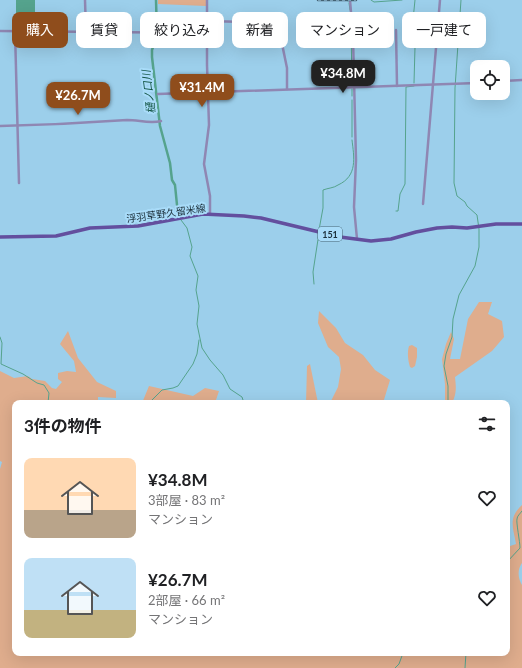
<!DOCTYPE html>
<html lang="ja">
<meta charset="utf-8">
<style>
:root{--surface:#fff;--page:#f6f6f6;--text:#202124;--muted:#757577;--accent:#8f4d1c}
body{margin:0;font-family:Lato,"Noto Sans JP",sans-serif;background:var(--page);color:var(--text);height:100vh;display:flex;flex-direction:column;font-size:15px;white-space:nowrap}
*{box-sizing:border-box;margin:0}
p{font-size:13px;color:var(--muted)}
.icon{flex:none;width:22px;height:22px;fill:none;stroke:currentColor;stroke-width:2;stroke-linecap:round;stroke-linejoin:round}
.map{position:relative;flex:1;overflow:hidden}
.side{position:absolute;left:12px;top:400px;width:498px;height:256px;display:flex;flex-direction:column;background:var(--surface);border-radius:8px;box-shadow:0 4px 16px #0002}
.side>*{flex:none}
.hud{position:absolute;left:12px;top:12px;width:498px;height:36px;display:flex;gap:8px}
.buttons{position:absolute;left:470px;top:60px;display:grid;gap:8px}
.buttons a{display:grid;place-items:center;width:40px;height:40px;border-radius:8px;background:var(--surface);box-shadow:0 4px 16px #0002;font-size:20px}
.price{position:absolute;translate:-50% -34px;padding:0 9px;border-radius:8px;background:var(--accent);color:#fff;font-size:13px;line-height:26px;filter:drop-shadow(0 1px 2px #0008)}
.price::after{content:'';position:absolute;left:50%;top:24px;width:12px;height:9px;margin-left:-6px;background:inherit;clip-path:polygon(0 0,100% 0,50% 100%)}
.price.active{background:#222;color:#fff}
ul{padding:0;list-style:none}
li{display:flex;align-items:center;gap:12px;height:100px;padding:0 12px}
li span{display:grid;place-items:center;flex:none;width:112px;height:80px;border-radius:8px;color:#555}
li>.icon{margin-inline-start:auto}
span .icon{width:48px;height:48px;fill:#fffc;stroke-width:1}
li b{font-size:17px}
h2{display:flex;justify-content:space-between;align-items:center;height:48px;padding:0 12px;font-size:17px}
.chip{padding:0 14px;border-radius:8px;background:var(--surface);box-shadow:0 4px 16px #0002;font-size:14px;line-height:36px}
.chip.active{background:var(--accent);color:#fff}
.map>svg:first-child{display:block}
.green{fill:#dfad8d}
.water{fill:#55a38d}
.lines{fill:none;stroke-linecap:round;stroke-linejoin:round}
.stream{stroke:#55a38d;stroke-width:1}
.river{stroke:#55a38d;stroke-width:2.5}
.tertiary{stroke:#8f87b3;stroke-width:2.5}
.primary{stroke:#634f9e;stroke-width:3.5}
.rail-casing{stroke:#446273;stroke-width:2.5}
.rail{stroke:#a9dcf9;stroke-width:1;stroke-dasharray:3;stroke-linecap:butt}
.labels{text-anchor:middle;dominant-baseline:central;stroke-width:4;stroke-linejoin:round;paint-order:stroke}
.shield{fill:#a9dcf9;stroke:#466474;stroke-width:1}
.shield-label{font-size:9px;font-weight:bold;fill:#1c303b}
.street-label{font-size:10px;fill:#1c303b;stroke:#a9dcf9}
.water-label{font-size:11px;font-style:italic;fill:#135444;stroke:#a9dcf9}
</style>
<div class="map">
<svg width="522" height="668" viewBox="0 0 522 668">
<rect width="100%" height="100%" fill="#9ccfeb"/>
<g class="green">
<polygon points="158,0 206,0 206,6 158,4"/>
<path d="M479 302H492L488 314 502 321 504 337 492 351 455 377C456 387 457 393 452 403H445V384L442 359 446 344 451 332 454 339 450 359H460L468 319Z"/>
<polygon points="319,311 336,328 345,343 363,355 375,370 390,380 383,403 330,403 338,387 341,369 339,357 328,347 318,323"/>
<path d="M68 331 78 358 97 382 116 391V398L98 397V403H15V653H507V547L516 544C513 527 508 518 522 505V563C517 570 518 578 522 585V668H0V469L2 462 0 461V371L14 378 28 376 32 379 45 381 52 388 56 389 62 382 58 379V373L67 371 76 372 74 361 60 344Z"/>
<path d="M412 345 417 348V357L415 366 412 368 410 367C408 361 407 352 409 346Z"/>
<polygon points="310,364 318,403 306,403 307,366"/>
<polygon points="149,386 193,396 205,388 219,391 215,403 142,403"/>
</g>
<rect class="water" x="16" y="0" width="19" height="23"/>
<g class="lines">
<g class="stream">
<polyline points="371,0 374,2 402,0"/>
<polyline points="348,1 348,0"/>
<polyline points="349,3 350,10"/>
<polyline points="351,25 352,86"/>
<polyline points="414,83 415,47 413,20 415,0"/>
<polyline points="352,96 352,89"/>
<polyline points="352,100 352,137"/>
<polyline points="177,205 180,217"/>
<polyline points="396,211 398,211 400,194 405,184 406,87 414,86"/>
<polyline points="181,220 187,228 192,247 190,256 198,276 196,290 199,306 197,324 202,348 210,360 223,375 230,389 242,397 244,403"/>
<path d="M319 230 323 208V190C328 188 334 188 338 185 358 176 354 157 352 140"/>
<polyline points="314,284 313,272 319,233"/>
<polyline points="0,337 2,343 1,364 23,374 37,383 44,385 49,393 48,403"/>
<polyline points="149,403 162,390 173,388 178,386 193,364 197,354 199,340"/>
<polyline points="448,403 448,386 444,366 446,354 452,337 453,319 459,295 475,266 479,247 479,229 477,215 467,206 465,202 457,196 454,183 455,88 461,0"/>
<path d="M507 562 520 548C520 542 516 522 517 519 517 516 520 514 522 511"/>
<polyline points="395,668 399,664 403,653"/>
<polyline points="465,668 466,653"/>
</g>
<polyline class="river" points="156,0 157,35 152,50 152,57 160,126 170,163 172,180 175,185 177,205"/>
<g class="tertiary">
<polyline points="85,0 86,32"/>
<polyline points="207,0 207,65 209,125 204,164 210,196 210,214"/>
<polyline points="350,0 353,37 356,160 354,207 357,239"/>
<polyline points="207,21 279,23 281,39 287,68 287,89"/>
<polyline points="396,30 397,86"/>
<polyline points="0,31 207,33"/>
<polyline points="15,31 19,183"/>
<polyline points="503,81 522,80"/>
<polyline points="158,94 477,83"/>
<path d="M0 126C43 125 85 123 127 120 139 120 150 124 161 121"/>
<polyline points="423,204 440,0"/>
</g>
<polyline class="primary" points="0,237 56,236 90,228 138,226 203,214 244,216 261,218 340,237 371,241 391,239 416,232 437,228 452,227 467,228 496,224 522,224"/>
<defs>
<polyline id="rail" points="318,0 356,0"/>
</defs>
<use href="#rail" class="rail-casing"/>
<use href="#rail" class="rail"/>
</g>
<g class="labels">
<rect class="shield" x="318" y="227" width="24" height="14" rx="3"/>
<g class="shield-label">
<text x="330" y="234">151</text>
</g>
<g class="street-label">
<text transform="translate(166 213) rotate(-8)">浮羽草野久留米線</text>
</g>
<g class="water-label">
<text transform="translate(148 92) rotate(-97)">樋ノ口川</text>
</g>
</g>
</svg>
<div class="buttons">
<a><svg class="icon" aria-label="locate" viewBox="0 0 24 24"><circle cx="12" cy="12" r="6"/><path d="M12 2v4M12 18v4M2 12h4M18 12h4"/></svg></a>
</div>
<b class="price active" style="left:343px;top:94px">¥34.8M</b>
<b class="price" style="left:202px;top:108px">¥31.4M</b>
<b class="price" style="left:78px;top:116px">¥26.7M</b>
<div class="hud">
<a class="chip active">購入</a>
<a class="chip">賃貸</a>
<a class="chip">絞り込み</a>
<a class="chip">新着</a>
<a class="chip">マンション</a>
<a class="chip">一戸建て</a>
</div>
<section class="side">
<h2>3件の物件<svg class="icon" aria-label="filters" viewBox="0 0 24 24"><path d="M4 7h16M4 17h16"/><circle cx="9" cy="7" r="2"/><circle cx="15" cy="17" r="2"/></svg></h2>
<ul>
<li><span style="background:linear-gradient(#ffd9b3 65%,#b9a48a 0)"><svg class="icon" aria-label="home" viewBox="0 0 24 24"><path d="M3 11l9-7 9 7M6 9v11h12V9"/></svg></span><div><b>¥34.8M</b><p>3部屋 · 83 m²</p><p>マンション</p></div><svg class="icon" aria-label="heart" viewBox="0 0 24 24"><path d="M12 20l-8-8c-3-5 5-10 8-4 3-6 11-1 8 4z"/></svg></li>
<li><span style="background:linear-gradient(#bfe0f5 65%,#c2b280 0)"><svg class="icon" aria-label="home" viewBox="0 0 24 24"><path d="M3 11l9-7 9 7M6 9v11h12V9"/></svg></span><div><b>¥26.7M</b><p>2部屋 · 66 m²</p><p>マンション</p></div><svg class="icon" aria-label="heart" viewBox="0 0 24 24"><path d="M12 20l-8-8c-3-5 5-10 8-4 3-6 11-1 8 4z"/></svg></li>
</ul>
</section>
</div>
